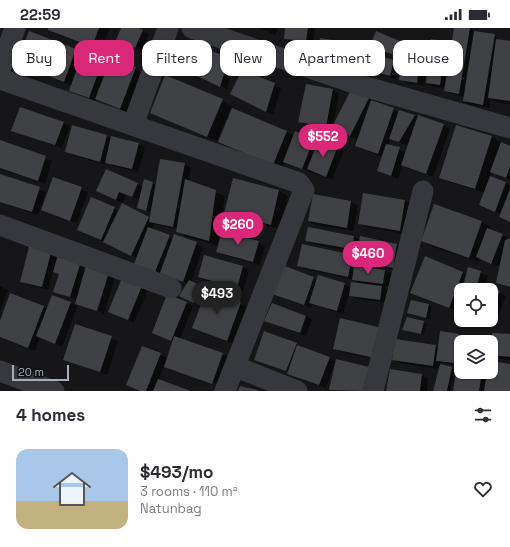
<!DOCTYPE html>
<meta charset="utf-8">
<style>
:root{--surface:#fff;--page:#f2f2f3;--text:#2b2b33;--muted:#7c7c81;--accent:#db2777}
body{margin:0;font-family:"Space Grotesk",sans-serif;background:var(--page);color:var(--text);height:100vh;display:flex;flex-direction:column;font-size:15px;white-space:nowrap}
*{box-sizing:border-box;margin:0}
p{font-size:13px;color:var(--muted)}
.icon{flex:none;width:22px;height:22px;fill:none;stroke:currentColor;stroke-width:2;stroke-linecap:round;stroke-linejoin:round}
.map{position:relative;height:363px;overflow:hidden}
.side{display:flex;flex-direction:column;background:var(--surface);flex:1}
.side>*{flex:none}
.top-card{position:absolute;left:12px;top:12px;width:486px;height:36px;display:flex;gap:8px}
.controls{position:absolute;left:454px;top:255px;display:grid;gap:8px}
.controls a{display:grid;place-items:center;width:44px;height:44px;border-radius:8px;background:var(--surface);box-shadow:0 1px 3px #0004;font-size:20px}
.scale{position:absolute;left:12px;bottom:10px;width:57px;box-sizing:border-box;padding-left:4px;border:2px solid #a8adb8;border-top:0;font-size:11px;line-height:14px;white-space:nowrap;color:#a8adb8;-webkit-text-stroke:3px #111113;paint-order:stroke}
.price{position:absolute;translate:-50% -34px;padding:0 9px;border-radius:14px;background:var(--accent);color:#fff;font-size:13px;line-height:26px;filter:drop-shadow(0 1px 2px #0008)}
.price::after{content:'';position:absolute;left:50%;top:24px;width:12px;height:9px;margin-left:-6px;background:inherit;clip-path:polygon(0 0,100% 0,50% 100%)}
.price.selected{background:#222;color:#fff}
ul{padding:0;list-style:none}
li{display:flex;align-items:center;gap:12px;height:100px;padding:0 16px}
li span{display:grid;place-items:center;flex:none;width:112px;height:80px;border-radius:12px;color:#555}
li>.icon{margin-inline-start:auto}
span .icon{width:48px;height:48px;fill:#fffc;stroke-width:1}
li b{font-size:17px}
h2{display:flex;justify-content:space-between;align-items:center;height:48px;padding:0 16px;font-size:17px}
.chip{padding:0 14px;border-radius:12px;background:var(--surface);box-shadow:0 1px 3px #0004;font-size:14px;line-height:36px}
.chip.selected{background:var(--accent);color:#fff}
.status{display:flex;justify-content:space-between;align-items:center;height:28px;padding:0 20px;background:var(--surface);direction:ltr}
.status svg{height:11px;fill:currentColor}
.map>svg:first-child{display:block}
.shadow{fill:#0007;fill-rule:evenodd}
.building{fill:#404145}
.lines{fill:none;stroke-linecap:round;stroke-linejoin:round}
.minor{stroke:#37383d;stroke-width:21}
</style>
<div class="status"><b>22:59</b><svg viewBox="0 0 49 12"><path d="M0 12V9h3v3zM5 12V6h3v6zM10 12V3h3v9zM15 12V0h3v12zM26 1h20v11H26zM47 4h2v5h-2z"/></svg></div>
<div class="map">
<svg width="510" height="363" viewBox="0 0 510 363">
<rect width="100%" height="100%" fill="#161618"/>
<g class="shadow">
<polygon points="49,0 110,0 101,23 58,7 49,2"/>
<polygon points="122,0 137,0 149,6 142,23 123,15"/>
<polygon points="259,0 278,0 275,7"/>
<polygon points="286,0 315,0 313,17 291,14 285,10"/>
<polygon points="455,0 472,0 476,4 494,7 500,13 510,14 510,76 499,75 491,71 489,80 470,77 464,73 465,69 452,66 445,63 446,60 433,59 427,55 430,28 428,28 424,58 406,55 400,51 403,31 372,17 401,15 408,19 422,21 430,25 445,14 452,18"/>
<polygon points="353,16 360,20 359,24 394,33 400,36 396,51 364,42 358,38 358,37 324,32 318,28"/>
<polygon points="76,22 83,26 84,22 142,44 127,84 96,71 96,73 76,66 70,62 72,58 18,36"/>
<polygon points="229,31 235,34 227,61 191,44"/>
<polygon points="243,44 281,60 273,87 237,69"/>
<polygon points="166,48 232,78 217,113 151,84"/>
<path d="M306 57 333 62 339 66 333 98 368 70 399 84V83L443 97 450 101 433 149 402 137 398 151 385 146 379 142 383 129 356 118 358 112 333 101 332 102 306 97 299 93ZM391 111 406 117 411 111 406 124 388 117Z"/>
<polygon points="63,95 70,98 62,120 12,102"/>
<polygon points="287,104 294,108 296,105 344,123 332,152 285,134 282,142 219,114"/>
<polygon points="106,108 112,111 138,116 145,120 138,144 113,138 107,135 106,137 72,127 66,123"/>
<polygon points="491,109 510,119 510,152 491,144 490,149 510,157 510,194 500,189 501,186 480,177 485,165 450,154 440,149"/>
<polygon points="0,113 52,133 45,156 0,141"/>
<polygon points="184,136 191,140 189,153 225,168 218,215 223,204 259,214 265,218 260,237 224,227 218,223 219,218 187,209 177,203 178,201 154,196 152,201 174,211 175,207 203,219 191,254 206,261 198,276 184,269 188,256 142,239 137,230 85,205 114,180 119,183 122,177 150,191 152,180 151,179 150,184 141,181 139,172 126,167 123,175 104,167 138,156 143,159 153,155 156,157"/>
<polygon points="0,147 46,164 38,187 0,174"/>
<polygon points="54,150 88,164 77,195 43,182"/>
<polygon points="233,151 279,163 288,168 280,201 235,190 225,185"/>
<polygon points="314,167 351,174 358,178 353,203 315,197 309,193"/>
<polygon points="405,172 411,176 406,206 365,199 359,195"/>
<polygon points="482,194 491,199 490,202 502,207 509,210 508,212 510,211 510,260 497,254 501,234 498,238 480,231 479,234 431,218 422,212"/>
<polygon points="354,209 360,212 360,210 397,217 403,221 399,243 359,233 357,239 385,243 391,246 390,259 381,258 389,262 387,275 357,271 349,267 343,286 312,276 311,280 273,266 283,238 317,252 319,248 351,259 361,256 355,252 305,241 298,237 352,228 356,230 357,224 313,216 306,213"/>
<polygon points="32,213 116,246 104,286 102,285 102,284 78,277 62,319 40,309 35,323 0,309 0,296 43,279 48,282 53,268 75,277 77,272 54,263 60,246 53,243 48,262 28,257 21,253"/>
<polygon points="425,229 467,247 469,241 488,248 485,258 506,268 495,296 485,292 491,292 491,262 461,262 461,279 458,277 456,283 418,268"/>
<polygon points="243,239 249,243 243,263 205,252 199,249"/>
<polygon points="124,246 150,257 134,295 109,284"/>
<polygon points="0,258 8,262 0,285"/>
<polygon points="207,262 247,279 234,316 193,300"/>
<polygon points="187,275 193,278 180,311 223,326 232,331 222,360 173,343 217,358 218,356 173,341 173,343 164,338 158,352 189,363 139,363 127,357 142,319 168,330 173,314 153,305"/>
<polygon points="429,277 432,279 429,291 411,286"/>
<polygon points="306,288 312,292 306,308 265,293"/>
<polygon points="407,290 427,296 424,307 406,303"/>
<polygon points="76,297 118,313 107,347 64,331"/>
<polygon points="382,301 382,333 341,324 334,320"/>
<polygon points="458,307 465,311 464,314 461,314 461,344 491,344 491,334 510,337 510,363 454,363 458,338 441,334 440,337 455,342 450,363 434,363 439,341 399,335 393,331 396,312 439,319"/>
<polygon points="510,307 510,332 498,330 491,327"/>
<polygon points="296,316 337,334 375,363 330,362 335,339 334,338 326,360 295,349 289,344 256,332"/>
<polygon points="390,342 422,347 428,350 427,363 387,363"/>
</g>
<g class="building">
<polygon points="48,0 99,0 92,19 48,2"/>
<polygon points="121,0 139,0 143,2 135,20 116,12"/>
<polygon points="285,0 308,0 306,13 284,11"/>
<polygon points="454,0 470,0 459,66 444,63"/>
<polygon points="29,3 76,21 64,54 16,36"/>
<polygon points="376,3 402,14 397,28 370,18"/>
<polygon points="474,3 495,6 483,77 463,73"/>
<polygon points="320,10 354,15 351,34 317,29"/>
<polygon points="431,11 446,13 440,57 426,55"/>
<polygon points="496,11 510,13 510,73 488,70"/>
<polygon points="197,17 229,30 220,59 183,41"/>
<polygon points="404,17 422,20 417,55 399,52"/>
<polygon points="84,21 104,29 89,70 69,63"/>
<polygon points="360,23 394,32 390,48 357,39"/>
<polygon points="111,30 136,39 120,81 95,71"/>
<polygon points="242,42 275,55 266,84 230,66"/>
<polygon points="165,47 223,71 207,109 150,85"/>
<polygon points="306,56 333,61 326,99 298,94"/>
<polygon points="351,62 369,70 350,108 331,101"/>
<polygon points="371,72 394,80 378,126 355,118"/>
<polygon points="20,79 64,94 55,117 11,103"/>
<polygon points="232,80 287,103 273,137 218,114"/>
<polygon points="399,82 415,87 399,114 389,111"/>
<polygon points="418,87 444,96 426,146 401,137"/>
<polygon points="72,97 107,107 100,134 65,124"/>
<polygon points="456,97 492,108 475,161 439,150"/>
<polygon points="295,103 314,111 302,141 283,134"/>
<polygon points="111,108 139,115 132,141 105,135"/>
<polygon points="319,111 338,118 326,149 307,141"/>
<polygon points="0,112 46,128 38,153 0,140"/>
<polygon points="501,114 510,118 510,139 506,150 490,144"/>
<polygon points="386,116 400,119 391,148 377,143"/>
<polygon points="160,131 185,135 173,199 149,194"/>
<polygon points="106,141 138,155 132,169 119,164 116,172 96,163"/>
<polygon points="0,146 40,159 32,184 0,174"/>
<polygon points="490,148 506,154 495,184 479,177"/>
<polygon points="53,149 82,159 70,193 41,182"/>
<polygon points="233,150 279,162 271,197 224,185"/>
<polygon points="144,151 153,154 146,183 137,180"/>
<polygon points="185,151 216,162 209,213 176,204"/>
<polygon points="510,161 510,194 499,189"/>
<polygon points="363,165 405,172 400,203 358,196"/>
<polygon points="313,166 351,173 347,200 308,193"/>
<polygon points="91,169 115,179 101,212 77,202"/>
<polygon points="122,175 149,189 131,228 103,214"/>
<polygon points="434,176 482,193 469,230 421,213"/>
<polygon points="148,199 170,207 155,244 134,236"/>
<polygon points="308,199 354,208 352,221 305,213"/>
<polygon points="487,200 503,206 491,236 476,229"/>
<polygon points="222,203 259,213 253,234 216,224"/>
<polygon points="174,206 197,214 183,254 160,245"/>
<polygon points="360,208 397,216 393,240 355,232"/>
<polygon points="510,210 510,259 496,255 505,212"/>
<polygon points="31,211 53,217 42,259 20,254"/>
<polygon points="302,216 353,227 348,249 297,238"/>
<polygon points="59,223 82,230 70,269 53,264 59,246 53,244"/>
<polygon points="204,227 243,238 237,260 198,249"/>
<polygon points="425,228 463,244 449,280 410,265"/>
<polygon points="87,234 110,241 97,283 75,276"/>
<polygon points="282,237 314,249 304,277 272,266"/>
<polygon points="354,237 385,242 383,256 352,252"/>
<polygon points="468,239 481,243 476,262 462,262"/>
<polygon points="124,245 144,253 128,292 108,284"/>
<polygon points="318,247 345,255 337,283 309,275"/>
<polygon points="189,252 203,259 194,275 179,268"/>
<polygon points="351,254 382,258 380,272 349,268"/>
<polygon points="484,257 500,263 491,286 491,262 482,262"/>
<polygon points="207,261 241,274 227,313 192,300"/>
<polygon points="10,265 44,278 28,320 0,309 0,293"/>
<polygon points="167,266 187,274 171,313 152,305"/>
<polygon points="52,267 71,274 55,316 36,308"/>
<polygon points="411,272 429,276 426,290 407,285"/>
<polygon points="272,275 306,288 300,305 264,293"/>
<polygon points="407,289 424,293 421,306 402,302"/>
<polygon points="340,290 382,300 375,330 333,321"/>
<polygon points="75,296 112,308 100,344 63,332"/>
<polygon points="264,303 297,315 286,343 254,332"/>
<polygon points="440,303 459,306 455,335 436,333"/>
<polygon points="492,305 510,306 510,329 491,327"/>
<polygon points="174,308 223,325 212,356 164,339"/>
<polygon points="395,311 436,317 433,338 392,332"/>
<polygon points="297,317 330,329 319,357 287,346"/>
<polygon points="142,318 161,325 146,363 140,363 126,357"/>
<polygon points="336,331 373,340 368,363 329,362"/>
<polygon points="458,331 461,331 461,344 482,344 479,363 453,363"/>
<polygon points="491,333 510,336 510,363 484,363 487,344 491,344"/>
<polygon points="440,336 452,339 447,363 433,363"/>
<polygon points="390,341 422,346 420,363 386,363"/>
<polygon points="158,351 191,363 153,363"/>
<polygon points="240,358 258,362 258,363 238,363"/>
</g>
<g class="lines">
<g class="minor">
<polyline points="192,0 363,58 510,100"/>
<polyline points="0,42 15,0"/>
<polyline points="0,51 299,155 304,162 225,363"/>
<polyline points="133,97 168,0"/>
<polyline points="0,197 171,260"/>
<polyline points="236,339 297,363"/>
<polyline points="0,343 54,363"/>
<polyline points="373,363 423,163"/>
</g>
</g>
</svg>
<div class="controls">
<a><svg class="icon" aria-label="locate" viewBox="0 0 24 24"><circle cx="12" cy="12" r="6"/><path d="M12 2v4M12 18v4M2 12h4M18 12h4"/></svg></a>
<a><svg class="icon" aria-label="layers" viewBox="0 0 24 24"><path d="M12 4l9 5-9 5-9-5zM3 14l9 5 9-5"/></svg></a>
</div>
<div class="scale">20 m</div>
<b class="price" style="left:323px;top:130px">$552</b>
<b class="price" style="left:238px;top:218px">$260</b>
<b class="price" style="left:368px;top:247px">$460</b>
<b class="price selected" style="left:217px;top:287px">$493</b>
<div class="top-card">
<a class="chip">Buy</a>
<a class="chip selected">Rent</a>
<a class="chip">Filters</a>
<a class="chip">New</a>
<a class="chip">Apartment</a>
<a class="chip">House</a>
</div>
</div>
<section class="side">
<h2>4 homes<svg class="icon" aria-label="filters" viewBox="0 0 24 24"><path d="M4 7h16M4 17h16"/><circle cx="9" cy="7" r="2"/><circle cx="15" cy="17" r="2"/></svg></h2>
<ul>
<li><span style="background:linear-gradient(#a9c7e8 65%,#c2b280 0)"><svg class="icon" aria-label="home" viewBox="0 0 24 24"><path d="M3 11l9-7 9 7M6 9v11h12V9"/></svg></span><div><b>$493/mo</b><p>3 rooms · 110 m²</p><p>Natunbag</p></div><svg class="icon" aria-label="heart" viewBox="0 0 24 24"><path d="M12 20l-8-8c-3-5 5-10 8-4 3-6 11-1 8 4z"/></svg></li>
</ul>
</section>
